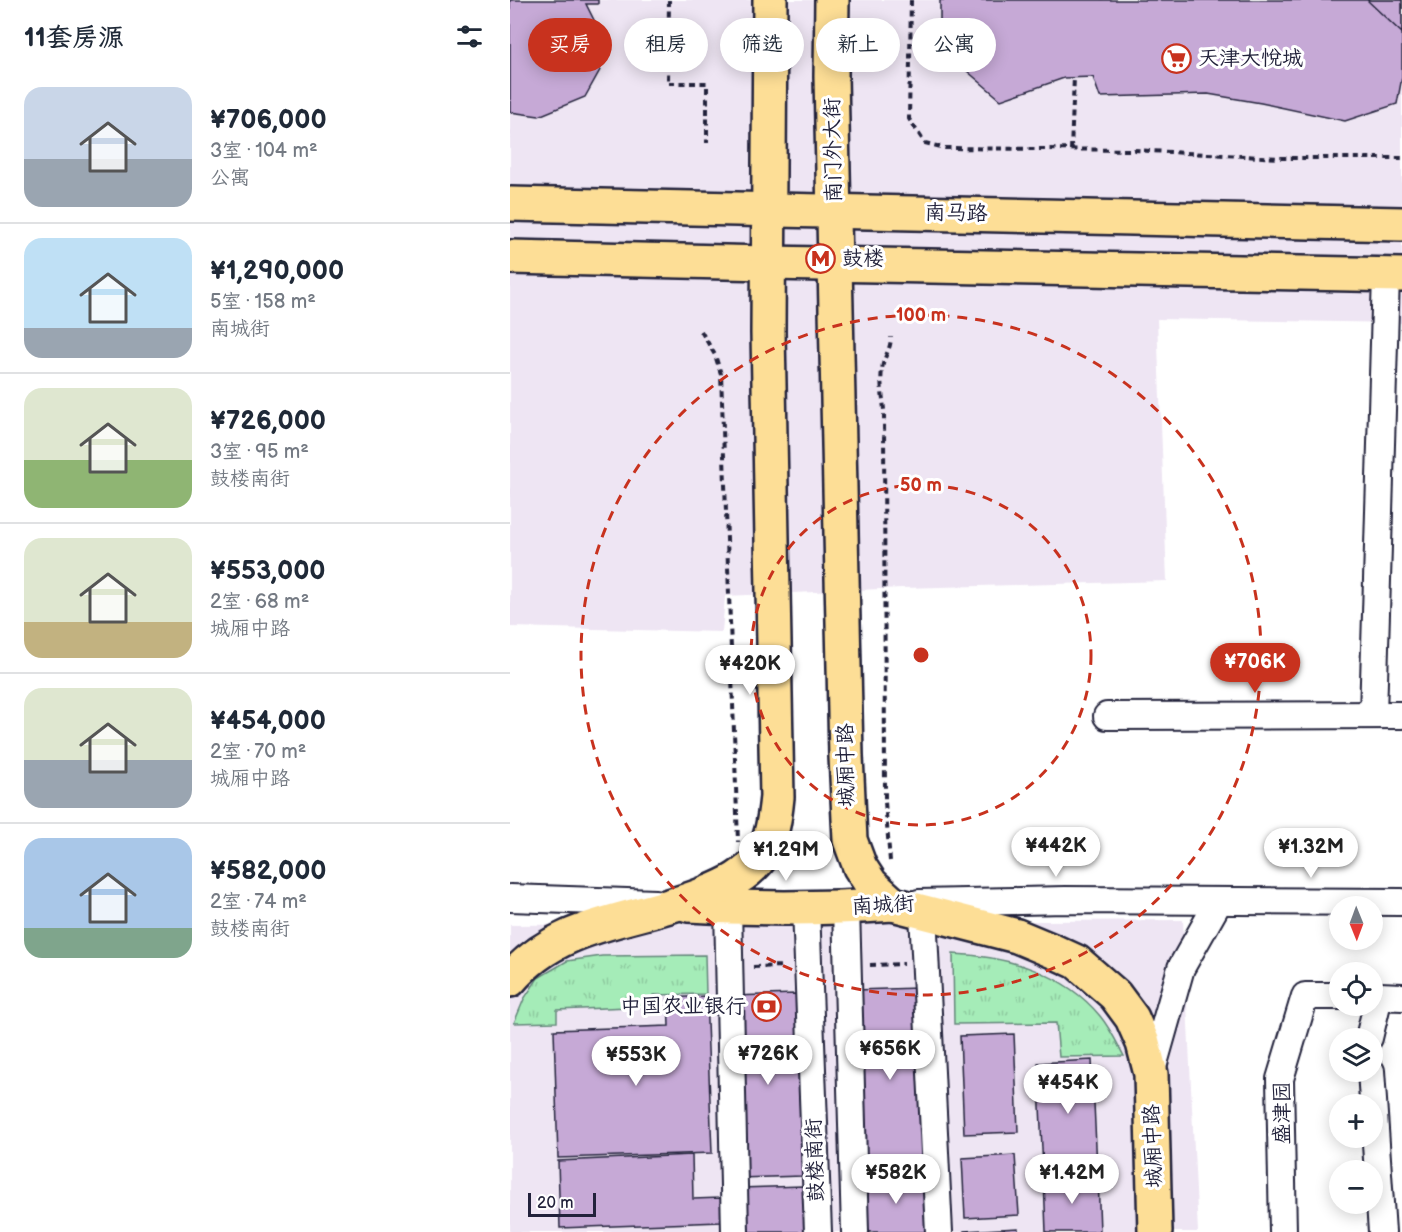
<!DOCTYPE html>
<html lang="zh">
<meta charset="utf-8">
<style>
:root{--surface:#fff;--page:#f2f2f3;--text:#1f2937;--muted:#747a83;--line:#e0e1e3;--accent:#c8321e}
body{margin:0;font-family:"Balsamiq Sans","LXGW WenKai TC",sans-serif;background:var(--page);color:var(--text);height:100vh;display:flex;flex-direction:column;font-size:22px;white-space:nowrap}
*{box-sizing:border-box;margin:0}
p{font-size:20px;color:var(--muted)}
.icon{flex:none;width:33px;height:33px;fill:none;stroke:currentColor;stroke-width:2;stroke-linecap:round;stroke-linejoin:round}
.map{position:relative;flex:1;overflow:hidden}
.side{display:flex;flex-direction:column;background:var(--surface);width:510px}
.side>*{flex:none}
.guide{position:absolute;left:18px;top:18px;width:570px;height:54px;display:flex;gap:12px}
.needle{width:39px;rotate:179deg}
.fabs{position:absolute;left:819px;top:896px;display:grid;gap:12px}
.fabs a{display:grid;place-items:center;width:54px;height:54px;border-radius:50%;background:var(--surface);box-shadow:0 3px 15px #0003;font-size:30px}
.scale{position:absolute;left:18px;bottom:15px;width:68px;box-sizing:border-box;padding-left:6px;border:3px solid #22223b;border-top:0;font-size:16px;line-height:21px;white-space:nowrap;color:#22223b;-webkit-text-stroke:4px #fff;paint-order:stroke}
.price{position:absolute;translate:-50% -51px;padding:0 14px;border-radius:21px;background:#fff;color:#222;font-size:20px;line-height:39px;filter:drop-shadow(0 2px 3px #0008)}
.price::after{content:'';position:absolute;left:50%;top:36px;width:18px;height:14px;margin-left:-9px;background:inherit;clip-path:polygon(0 0,100% 0,50% 100%)}
.price.active{background:var(--accent);color:#fff}
ul{padding:0;list-style:none}
li{display:flex;align-items:center;gap:18px;height:150px;padding:0 24px}
li+li{border-top:2px solid var(--line)}
li span{display:grid;place-items:center;flex:none;width:168px;height:120px;border-radius:18px;color:#555}
li>.icon{margin-inline-start:auto}
span .icon{width:72px;height:72px;fill:#fffc;stroke-width:1}
li b{font-size:26px}
h2{display:flex;justify-content:space-between;align-items:center;height:72px;padding:0 24px;font-size:26px}
.pill{padding:0 21px;border-radius:27px;background:var(--surface);box-shadow:0 3px 15px #0003;font-size:21px;line-height:54px}
.pill.active{background:var(--accent);color:#fff}
main{display:flex;flex:1;min-height:0}
.map>svg:first-child{display:block}
.built{fill:#eee5f3}
.grass{fill:url(#grass-tufts);stroke:#64877a;stroke-width:1.5}
.building{fill:#c6a9d6;stroke:#22223b;stroke-width:1.5}
.lines{fill:none;stroke-linecap:round;stroke-linejoin:round}
.minor-casing{stroke:#22223b;stroke-width:30}
.major-casing{stroke:#22223b;stroke-width:38}
.path{stroke:#22223b;stroke-width:4;stroke-dasharray:6 4.5;stroke-linecap:butt}
.minor{stroke:#fff;stroke-width:26}
.major{stroke:#fdde96;stroke-width:33}
.ring{fill:none;stroke:#c8321e;stroke-width:3;stroke-dasharray:10 8}
.labels{text-anchor:middle;dominant-baseline:central;stroke-width:6;stroke-linejoin:round;paint-order:stroke}
.poi-label{font-size:21px;fill:#22223b;stroke:#fff;text-anchor:start}
.street-label{font-size:21px;fill:#22223b;stroke:#fff}
.centre{fill:#c8321e;stroke:#fff;stroke-width:3}
.ring-label{font-size:18px;text-anchor:middle;font-weight:bold;fill:#c8321e;stroke:#fff;stroke-width:6;stroke-linejoin:round;paint-order:stroke}
</style>
<main>
<section class="side">
<h2>11套房源<svg class="icon" aria-label="filters" viewBox="0 0 24 24"><path d="M4 7h16M4 17h16"/><circle cx="9" cy="7" r="2"/><circle cx="15" cy="17" r="2"/></svg></h2>
<ul>
<li><span style="background:linear-gradient(#c9d6e8 60%,#9aa5b1 0)"><svg class="icon" aria-label="home" viewBox="0 0 24 24"><path d="M3 11l9-7 9 7M6 9v11h12V9"/></svg></span><div><b>¥706,000</b><p>3室 · 104 m²</p><p>公寓</p></div></li>
<li><span style="background:linear-gradient(#bfe0f5 75%,#9aa5b1 0)"><svg class="icon" aria-label="home" viewBox="0 0 24 24"><path d="M3 11l9-7 9 7M6 9v11h12V9"/></svg></span><div><b>¥1,290,000</b><p>5室 · 158 m²</p><p>南城街</p></div></li>
<li><span style="background:linear-gradient(#dfe7d0 60%,#8fb573 0)"><svg class="icon" aria-label="home" viewBox="0 0 24 24"><path d="M3 11l9-7 9 7M6 9v11h12V9"/></svg></span><div><b>¥726,000</b><p>3室 · 95 m²</p><p>鼓楼南街</p></div></li>
<li><span style="background:linear-gradient(#dfe7d0 70%,#c2b280 0)"><svg class="icon" aria-label="home" viewBox="0 0 24 24"><path d="M3 11l9-7 9 7M6 9v11h12V9"/></svg></span><div><b>¥553,000</b><p>2室 · 68 m²</p><p>城厢中路</p></div></li>
<li><span style="background:linear-gradient(#dfe7d0 60%,#9aa5b1 0)"><svg class="icon" aria-label="home" viewBox="0 0 24 24"><path d="M3 11l9-7 9 7M6 9v11h12V9"/></svg></span><div><b>¥454,000</b><p>2室 · 70 m²</p><p>城厢中路</p></div></li>
<li><span style="background:linear-gradient(#a9c7e8 75%,#7fa58c 0)"><svg class="icon" aria-label="home" viewBox="0 0 24 24"><path d="M3 11l9-7 9 7M6 9v11h12V9"/></svg></span><div><b>¥582,000</b><p>2室 · 74 m²</p><p>鼓楼南街</p></div></li>
</ul>
</section>
<div class="map">
<svg width="892" height="1232" viewBox="0 0 892 1232">
<defs>
<pattern id="grass-tufts" width="24" height="20" patternUnits="userSpaceOnUse" patternTransform="scale(1.5)"><rect width="24" height="20" fill="#a5ecb8"/><path d="M3 7l-1-3M5 7V3M7 7l1-3M15 17l-1-3M17 17v-4M19 17l1-3" fill="none" stroke="#8eca9f"/></pattern>
</defs>
<rect width="100%" height="100%" fill="#fff"/>
<filter id="ink" filterUnits="userSpaceOnUse"><feTurbulence type="fractalNoise" baseFrequency=".0167" numOctaves="2"/><feDisplacementMap in="SourceGraphic" scale="12" xChannelSelector="R" yChannelSelector="G"/><feConvolveMatrix kernelMatrix="1 2 1 2 8 2 1 2 1" color-interpolation-filters="sRGB"/></filter>
<g filter="url(#ink)">
<g class="built">
<polygon points="0,0 892,0 892,323 647,319 657,581 392,588 215,596 212,632 0,627"/>
<polygon points="673,920 688,1232 0,1232 0,925"/>
</g>
<g class="grass">
<path d="M443 954C497 956 555 973 590 1016 600 1028 607 1043 614 1056L549 1057 546 1023 444 1024Z"/>
<polygon points="195,955 196,994 143,995 143,1006 47,1010 47,1022 4,1023 14,999 28,978 57,961 92,956"/>
</g>
<g class="building">
<polygon points="0,0 88,0 88,4 76,4 87,26 91,45 90,70 75,97 29,116 0,112"/>
<polygon points="430,0 892,0 892,77 887,104 835,121 751,103 698,94 590,97 583,77 554,78 491,100 430,48"/>
<polygon points="892,0 892,33 858,1 858,0"/>
<polygon points="408,988 415,1170 352,1173 346,990"/>
<polygon points="286,994 292,1176 229,1178 223,996"/>
<polygon points="196,996 202,1153 48,1158 44,1030 159,1026 158,998"/>
<polygon points="504,1034 508,1132 454,1134 450,1036"/>
<polygon points="582,1060 587,1168 533,1170 528,1063"/>
<polygon points="182,1155 183,1199 211,1198 211,1222 50,1228 48,1161"/>
<polygon points="505,1155 509,1215 455,1218 452,1158"/>
<polygon points="588,1176 590,1232 536,1232 534,1179"/>
<polygon points="416,1178 418,1232 355,1232 353,1180"/>
<polygon points="293,1186 295,1232 232,1232 230,1188"/>
<polygon points="508,1228 508,1232 454,1232 454,1231"/>
</g>
<g class="lines">
<defs>
<g id="minor">
<polyline points="863,715 876,275"/>
<polyline points="597,716 892,715"/>
<polyline points="0,898 146,903"/>
<polyline points="409,903 555,900 892,902"/>
<polyline points="218,907 225,1232"/>
<polyline points="296,907 308,1232"/>
<polyline points="336,908 345,1232"/>
<polyline points="413,913 429,1232"/>
<polyline points="859,1038 869,996 892,997"/>
<polyline points="861,1071 872,1232"/>
<polyline points="641,1074 671,968 709,901"/>
<polyline points="773,1232 770,1079 795,996 830,996"/>
</g>
<g id="major">
<polyline points="322,0 321,76 325,265 336,756 340,840 350,867 361,884 383,904 507,936 543,951 567,962 605,995 622,1018 633,1043 641,1074 645,1232"/>
<polyline points="0,204 892,224"/>
<polyline points="0,257 258,263 892,275"/>
<path d="M178 905C246 909 315 909 383 904"/>
<path d="M0 980C51 919 128 922 197 893 217 885 236 876 250 858 262 841 265 817 267 797L258 333 260 0"/>
</g>
</defs>
<use href="#minor" class="minor-casing"/>
<use href="#major" class="major-casing"/>
<g class="path">
<polyline points="159,0 158,83 197,83 197,143"/>
<polyline points="401,0 399,119 415,143 435,148 623,150 770,158 892,158"/>
<polyline points="561,150 564,77"/>
<polyline points="191,331 205,355 211,374 228,842"/>
<polyline points="287,839 312,840"/>
<path d="M380 861 375 802 374 410C373 398 370 383 372 370 373 357 381 350 381 337"/>
<polyline points="360,965 394,964"/>
<polyline points="243,967 274,966"/>
</g>
<use href="#minor" class="minor"/>
<use href="#major" class="major"/>
</g>
</g>
<g class="ring">
<circle cx="411" cy="655" r="170"/>
<circle cx="411" cy="655" r="340"/>
</g>
<defs>
<symbol id="supermarket-ring" viewBox="-11 -11 22 22"><circle r="9.5" fill="#fff" stroke="#c8321e" stroke-width="1.5"/><path d="M-6-5.5h2.5l.6 2H6L4.5 2H-2.5L-4.4-4H-6ZM-1.5 3.2a1.3 1.3 0 1 0 .1 0ZM3 3.2a1.3 1.3 0 1 0 .1 0Z" fill="#c8321e"/></symbol>
<symbol id="metro-ring" viewBox="-11 -11 22 22"><circle r="9.5" fill="#fff" stroke="#c8321e" stroke-width="1.5"/><path d="M-5.5 5V-5H-3L0 0L3-5H5.5V5H3V-.5L0 4L-3-.5V5Z" fill="#c8321e"/></symbol>
<symbol id="bank-ring" viewBox="-11 -11 22 22"><circle r="9.5" fill="#fff" stroke="#c8321e" stroke-width="1.5"/><path d="M-6-4H6V4H-6ZM0-2.3a2.3 2.3 0 1 0 0 4.6a2.3 2.3 0 1 0 0-4.6Z" fill="#c8321e"/></symbol>
</defs>
<g fill-rule="evenodd">
<use href="#supermarket-ring" x="650" y="42" width="33" height="33"/>
<use href="#metro-ring" x="294" y="242" width="33" height="33"/>
<use href="#bank-ring" x="240" y="990" width="33" height="33"/>
</g>
<g class="labels">
<g class="poi-label">
<text x="688" y="58">天津大悦城</text>
<text x="332" y="258">鼓楼</text>
<text x="236" y="1006" text-anchor="end">中国农业银行</text>
</g>
<g class="street-label">
<text transform="translate(323 150) rotate(-91)">南门外大街</text>
<text transform="translate(446 213) rotate(1)">南马路</text>
<text transform="translate(336 765) rotate(-91)">城厢中路</text>
<text transform="translate(373 905) rotate(-3)">南城街</text>
<text transform="translate(772 1113) rotate(-90)">盛津园</text>
<text transform="translate(643 1146) rotate(-92)">城厢中路</text>
<text transform="translate(305 1160) rotate(-92)">鼓楼南街</text>
</g>
</g>
<circle cx="411" cy="655" r="9" class="centre"/>
<g class="ring-label">
<text x="411" y="321">100 m</text>
<text x="411" y="491">50 m</text>
</g>
</svg>
<div class="fabs">
<a><svg class="needle" viewBox="-14 -14 28 28"><path d="M0-13l5 13h-10z" fill="#e53935"/><path d="M0 13l5-13h-10z" fill="#747a83"/></svg></a>
<a><svg class="icon" aria-label="locate" viewBox="0 0 24 24"><circle cx="12" cy="12" r="6"/><path d="M12 2v4M12 18v4M2 12h4M18 12h4"/></svg></a>
<a><svg class="icon" aria-label="layers" viewBox="0 0 24 24"><path d="M12 4l9 5-9 5-9-5zM3 14l9 5 9-5"/></svg></a>
<a>+</a>
<a>−</a>
</div>
<div class="scale">20 m</div>
<b class="price active" style="left:745px;top:694px">¥706K</b>
<b class="price" style="left:240px;top:696px">¥420K</b>
<b class="price" style="left:546px;top:878px">¥442K</b>
<b class="price" style="left:801px;top:879px">¥1.32M</b>
<b class="price" style="left:276px;top:882px">¥1.29M</b>
<b class="price" style="left:380px;top:1081px">¥656K</b>
<b class="price" style="left:258px;top:1086px">¥726K</b>
<b class="price" style="left:126px;top:1087px">¥553K</b>
<b class="price" style="left:558px;top:1115px">¥454K</b>
<b class="price" style="left:386px;top:1205px">¥582K</b>
<b class="price" style="left:562px;top:1205px">¥1.42M</b>
<div class="guide">
<a class="pill active">买房</a>
<a class="pill">租房</a>
<a class="pill">筛选</a>
<a class="pill">新上</a>
<a class="pill">公寓</a>
</div>
</div>
</main>
